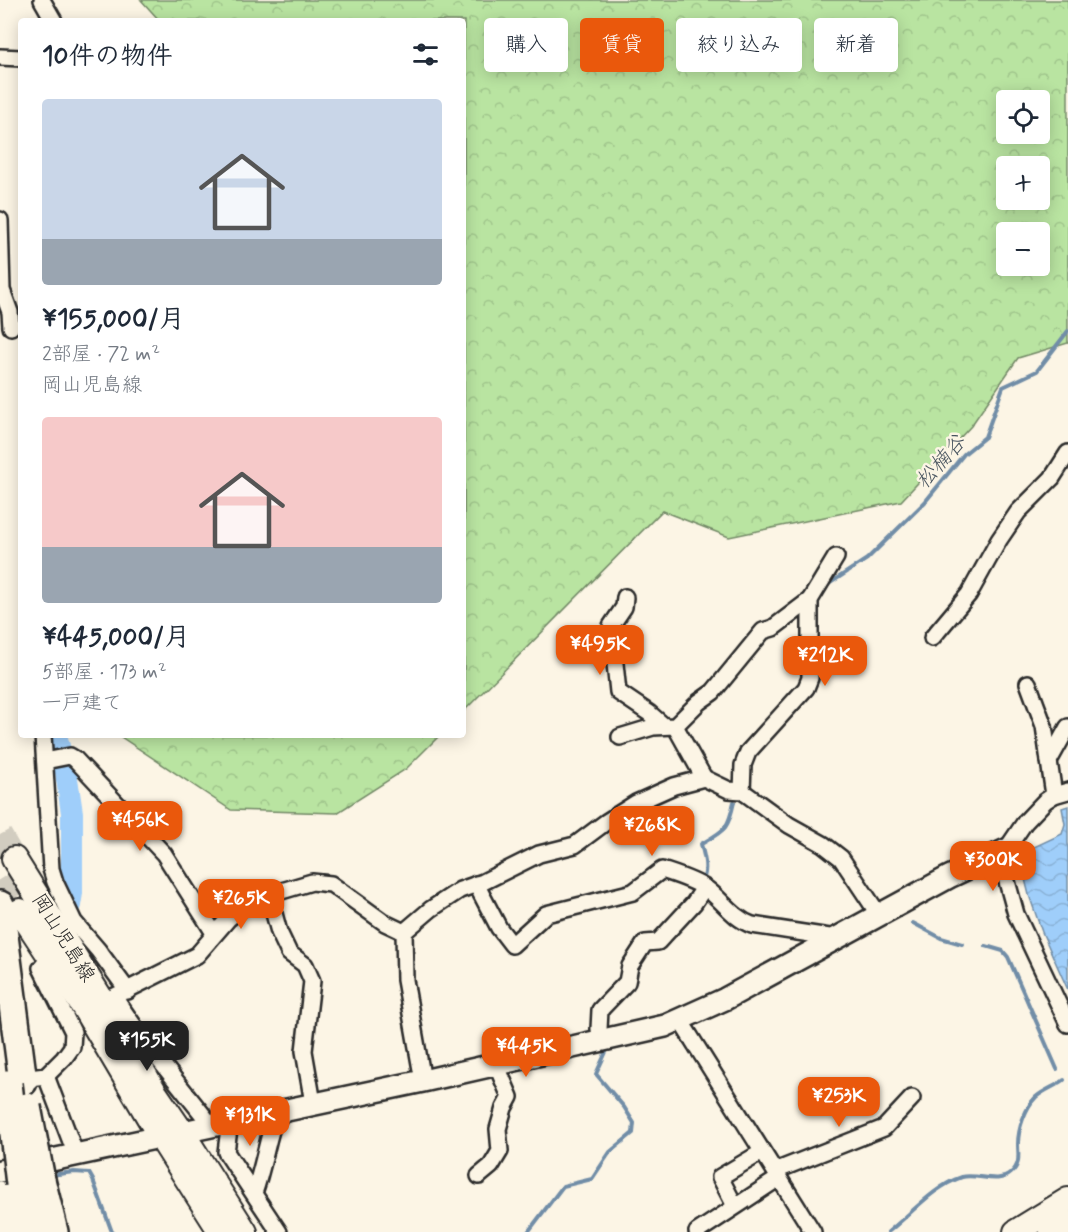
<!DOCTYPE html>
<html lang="ja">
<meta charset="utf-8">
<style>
:root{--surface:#fff;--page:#f2f2f3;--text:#1f2937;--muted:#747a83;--accent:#ea580c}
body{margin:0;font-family:Mynerve,"Klee One",sans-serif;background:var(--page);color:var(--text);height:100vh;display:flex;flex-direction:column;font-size:22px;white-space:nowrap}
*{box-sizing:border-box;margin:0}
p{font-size:20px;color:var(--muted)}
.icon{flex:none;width:33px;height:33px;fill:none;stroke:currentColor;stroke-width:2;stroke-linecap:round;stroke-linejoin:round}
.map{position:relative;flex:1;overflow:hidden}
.sheet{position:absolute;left:18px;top:18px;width:448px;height:720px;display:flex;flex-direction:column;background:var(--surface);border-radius:6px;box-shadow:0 3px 15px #0003}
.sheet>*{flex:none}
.top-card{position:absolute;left:484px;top:18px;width:494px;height:54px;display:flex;gap:12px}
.buttons{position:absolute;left:996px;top:90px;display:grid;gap:12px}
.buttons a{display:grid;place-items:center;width:54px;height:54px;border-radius:6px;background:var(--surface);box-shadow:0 3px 15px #0003;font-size:30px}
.price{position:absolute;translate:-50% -51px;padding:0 14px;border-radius:12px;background:var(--accent);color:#fff;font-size:20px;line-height:39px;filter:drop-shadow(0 2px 3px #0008)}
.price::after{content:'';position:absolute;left:50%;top:36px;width:18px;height:14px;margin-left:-9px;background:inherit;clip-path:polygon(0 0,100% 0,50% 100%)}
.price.active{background:#222;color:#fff}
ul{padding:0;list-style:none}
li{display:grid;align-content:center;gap:12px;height:318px;padding:0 24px}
li span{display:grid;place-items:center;height:186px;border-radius:6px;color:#555}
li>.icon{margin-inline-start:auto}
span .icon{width:108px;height:108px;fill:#fffc;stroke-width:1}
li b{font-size:26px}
h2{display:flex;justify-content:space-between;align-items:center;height:72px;padding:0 24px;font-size:26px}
.chip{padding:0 21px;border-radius:6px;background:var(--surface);box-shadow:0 3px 15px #0003;font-size:21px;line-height:54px}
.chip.active{background:var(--accent);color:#fff}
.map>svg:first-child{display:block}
.forest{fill:url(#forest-crowns);stroke:#728866;stroke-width:1.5;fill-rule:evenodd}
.water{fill:url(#water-waves);stroke:#718da7;stroke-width:1.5}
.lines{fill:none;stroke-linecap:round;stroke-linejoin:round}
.stream{stroke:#718da7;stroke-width:4}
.river{stroke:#9fcefa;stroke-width:22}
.primary-tunnel{stroke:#d2cdc0;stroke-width:24;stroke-dasharray:24 12;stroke-linecap:butt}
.street-casing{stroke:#2b2b2b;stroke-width:20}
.secondary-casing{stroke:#2b2b2b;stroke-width:26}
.primary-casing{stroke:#2b2b2b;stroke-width:28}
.highway-casing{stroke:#2b2b2b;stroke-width:32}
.street{stroke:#fcf5e5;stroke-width:15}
.secondary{stroke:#fcf5e5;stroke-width:21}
.primary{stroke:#fcf5e5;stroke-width:24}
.highway{stroke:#fcf5e5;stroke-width:27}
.highway-bridge-casing{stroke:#2b2b2b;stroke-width:32;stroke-linecap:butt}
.highway-bridge{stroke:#fcf5e5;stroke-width:27}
.labels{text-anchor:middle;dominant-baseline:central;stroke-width:5;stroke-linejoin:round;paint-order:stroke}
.street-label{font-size:20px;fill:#2b2b2b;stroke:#fcf5e5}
.water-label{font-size:21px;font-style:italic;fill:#48545f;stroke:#fcf5e5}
</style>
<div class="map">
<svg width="1068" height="1232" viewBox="0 0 1068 1232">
<defs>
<pattern id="forest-crowns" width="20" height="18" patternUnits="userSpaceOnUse" patternTransform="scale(1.5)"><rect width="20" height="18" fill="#b9e4a1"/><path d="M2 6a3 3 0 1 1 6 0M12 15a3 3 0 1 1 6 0" fill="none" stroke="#9fc48b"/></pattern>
<pattern id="water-waves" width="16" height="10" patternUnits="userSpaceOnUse" patternTransform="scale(1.5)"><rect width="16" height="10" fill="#9fcefa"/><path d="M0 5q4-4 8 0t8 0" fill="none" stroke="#89b1d6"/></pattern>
</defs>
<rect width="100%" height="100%" fill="#fcf5e5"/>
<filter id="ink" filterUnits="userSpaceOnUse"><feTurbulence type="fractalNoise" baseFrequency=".0167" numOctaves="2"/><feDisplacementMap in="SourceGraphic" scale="12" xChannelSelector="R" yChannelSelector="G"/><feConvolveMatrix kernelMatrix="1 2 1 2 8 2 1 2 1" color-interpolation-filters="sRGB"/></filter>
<g filter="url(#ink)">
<g class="forest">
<path d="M141 0H1068V343L1018 358 971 426 901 501 729 537 662 511 464 711V21H160ZM1006 100H1040V134H1006ZM1006 166H1040V200H1006ZM1006 232H1040V266H1006Z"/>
<polygon points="118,735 440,735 406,769 337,813 231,810"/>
</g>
<polygon class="water" points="1068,806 1068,990 1042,932 1029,895 1023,871 1034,847 1062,834 1065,824 1062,808"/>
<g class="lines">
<g class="stream">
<polyline points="824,587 867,559 925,502 964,454 985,437 1003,387 1037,371 1068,331"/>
<path d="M703 880C708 868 704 856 701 844 725 830 728 830 734 802"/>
<polyline points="913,923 941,938 962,944"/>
<polyline points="986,946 1003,951 1008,957 1057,1069"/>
<polyline points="51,1175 74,1172 89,1173 93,1180 112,1232"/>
<polyline points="528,1232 563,1186 592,1179 610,1152 633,1133 634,1123 624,1107 596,1074 606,1052"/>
<path d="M888 1232C911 1214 934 1186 962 1177 977 1173 998 1185 1011 1173 1021 1164 1018 1155 1018 1144 1018 1129 1025 1108 1036 1097 1044 1090 1056 1086 1064 1080"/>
</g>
<polyline class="river" points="56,735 66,772 72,813 72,893 70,905"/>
<g class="primary-tunnel">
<polyline points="0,835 14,859"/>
<polyline points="0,879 20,911"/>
</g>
<defs>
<g id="street">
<polyline points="42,0 54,21"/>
<polyline points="0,57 21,58"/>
<polyline points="0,220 2,290 10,312 11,327"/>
<polyline points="625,597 624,607 611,626 618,692 649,713 664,726"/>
<polyline points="932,638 969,594 999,540 1018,512 1052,478 1068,453"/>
<polyline points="1028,683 1044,726 1049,761"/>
<polyline points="675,726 704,778"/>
<polyline points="43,735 51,869 55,882 74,922 98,950 128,991"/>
<polyline points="620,737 653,727 675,726 699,702 713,692 763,631 773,628 810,600"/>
<polyline points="45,761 70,756 75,759 164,854 214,933"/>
<polyline points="742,791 743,765 748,752 806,688 810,678 810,600 836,557"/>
<polyline points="1068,791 1054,795 1045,801 1025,822 1006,850 1003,867 1016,914 1068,1024"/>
<polyline points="1054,795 1049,761 1068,727"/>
<path d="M476 884 499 928 512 945 546 914 633 892 662 870C677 875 694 880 707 889 723 901 733 918 752 925L836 938"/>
<polyline points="269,895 279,932 289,953 305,965 312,981 304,1051 313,1103"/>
<polyline points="404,932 431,909 460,890 483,882 539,854 575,845 606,822 636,803 674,786 704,778 729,790 742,791 789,825 823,844 841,858 879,915"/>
<polyline points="404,932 405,980 423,1081"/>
<polyline points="114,997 148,1046 211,1125"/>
<polyline points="97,1005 197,955 228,919 251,900 312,882 331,884 385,923 404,932"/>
<polyline points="680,1020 813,1232"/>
<polyline points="601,1041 599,1029 600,1010 627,982 630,966 645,943 658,942 694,903 704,888"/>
<polyline points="46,1076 76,1155"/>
<polyline points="29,1078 46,1076 64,1058 72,1047 73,1032 41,968 50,957"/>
<polyline points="230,1121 226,1152 279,1232"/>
<polyline points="775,1171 884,1128 912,1098"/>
<polyline points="479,1176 491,1166 500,1151 498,1129 504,1108 510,1097 496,1064"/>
<path d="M254 1193C264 1165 267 1139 277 1111"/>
<polyline points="735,1206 720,1177 762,1152"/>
<polyline points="697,1232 779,1178"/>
</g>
<polyline id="secondary" points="0,1171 423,1081 665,1026 725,999 949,877 1006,850"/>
<g id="primary">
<polyline points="14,859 103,1002 155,1093 181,1131 245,1232"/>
<polyline points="20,911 83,1006 160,1136 221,1232"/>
<polyline points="1016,1232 1068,1200"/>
<polyline points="1052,1232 1068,1223"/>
</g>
<g id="highway">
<polyline points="0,905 23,1082"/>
<polyline points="41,1180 54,1232"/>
<polyline points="20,1184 29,1232"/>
<polyline points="0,1195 6,1232"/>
</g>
</defs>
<use href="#street" class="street-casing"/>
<use href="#secondary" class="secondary-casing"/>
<use href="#primary" class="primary-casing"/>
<use href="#highway" class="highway-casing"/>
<use href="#street" class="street"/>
<use href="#secondary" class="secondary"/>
<use href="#primary" class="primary"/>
<use href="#highway" class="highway"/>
<defs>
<g id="highway-bridge">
<polyline points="8,1084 20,1184"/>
<polyline points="27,1107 41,1180"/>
</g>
</defs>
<use href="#highway-bridge" class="highway-bridge-casing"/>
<use href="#highway-bridge" class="highway-bridge"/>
</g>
</g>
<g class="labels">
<g class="street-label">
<text transform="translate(63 938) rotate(58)">岡山児島線</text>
</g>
<g class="water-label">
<text transform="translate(941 462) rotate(-48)">松楠谷</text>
</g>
</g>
</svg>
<div class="buttons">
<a><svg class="icon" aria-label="locate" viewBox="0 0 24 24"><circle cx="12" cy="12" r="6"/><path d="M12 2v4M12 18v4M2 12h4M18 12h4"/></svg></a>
<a>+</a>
<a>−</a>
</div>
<b class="price" style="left:600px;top:676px">¥495K</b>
<b class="price" style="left:825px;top:687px">¥212K</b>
<b class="price" style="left:140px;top:852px">¥456K</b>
<b class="price" style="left:652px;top:857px">¥268K</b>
<b class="price" style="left:993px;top:892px">¥300K</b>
<b class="price" style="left:241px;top:930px">¥265K</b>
<b class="price active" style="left:147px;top:1072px">¥155K</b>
<b class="price" style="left:526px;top:1078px">¥445K</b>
<b class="price" style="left:839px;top:1128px">¥253K</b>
<b class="price" style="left:250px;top:1147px">¥131K</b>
<div class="top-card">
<a class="chip">購入</a>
<a class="chip active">賃貸</a>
<a class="chip">絞り込み</a>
<a class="chip">新着</a>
</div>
<section class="sheet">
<h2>10件の物件<svg class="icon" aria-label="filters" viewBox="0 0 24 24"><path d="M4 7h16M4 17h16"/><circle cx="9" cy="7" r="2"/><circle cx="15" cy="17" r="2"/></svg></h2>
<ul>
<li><span style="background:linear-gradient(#c9d6e8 75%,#9aa5b1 0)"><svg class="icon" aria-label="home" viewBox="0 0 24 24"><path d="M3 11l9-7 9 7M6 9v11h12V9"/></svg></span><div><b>¥155,000/月</b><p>2部屋 · 72 m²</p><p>岡山児島線</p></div></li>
<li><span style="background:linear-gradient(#f6c9c9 70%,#9aa5b1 0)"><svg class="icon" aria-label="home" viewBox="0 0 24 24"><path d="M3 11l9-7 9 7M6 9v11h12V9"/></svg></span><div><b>¥445,000/月</b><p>5部屋 · 173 m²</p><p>一戸建て</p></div></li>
</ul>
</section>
</div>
